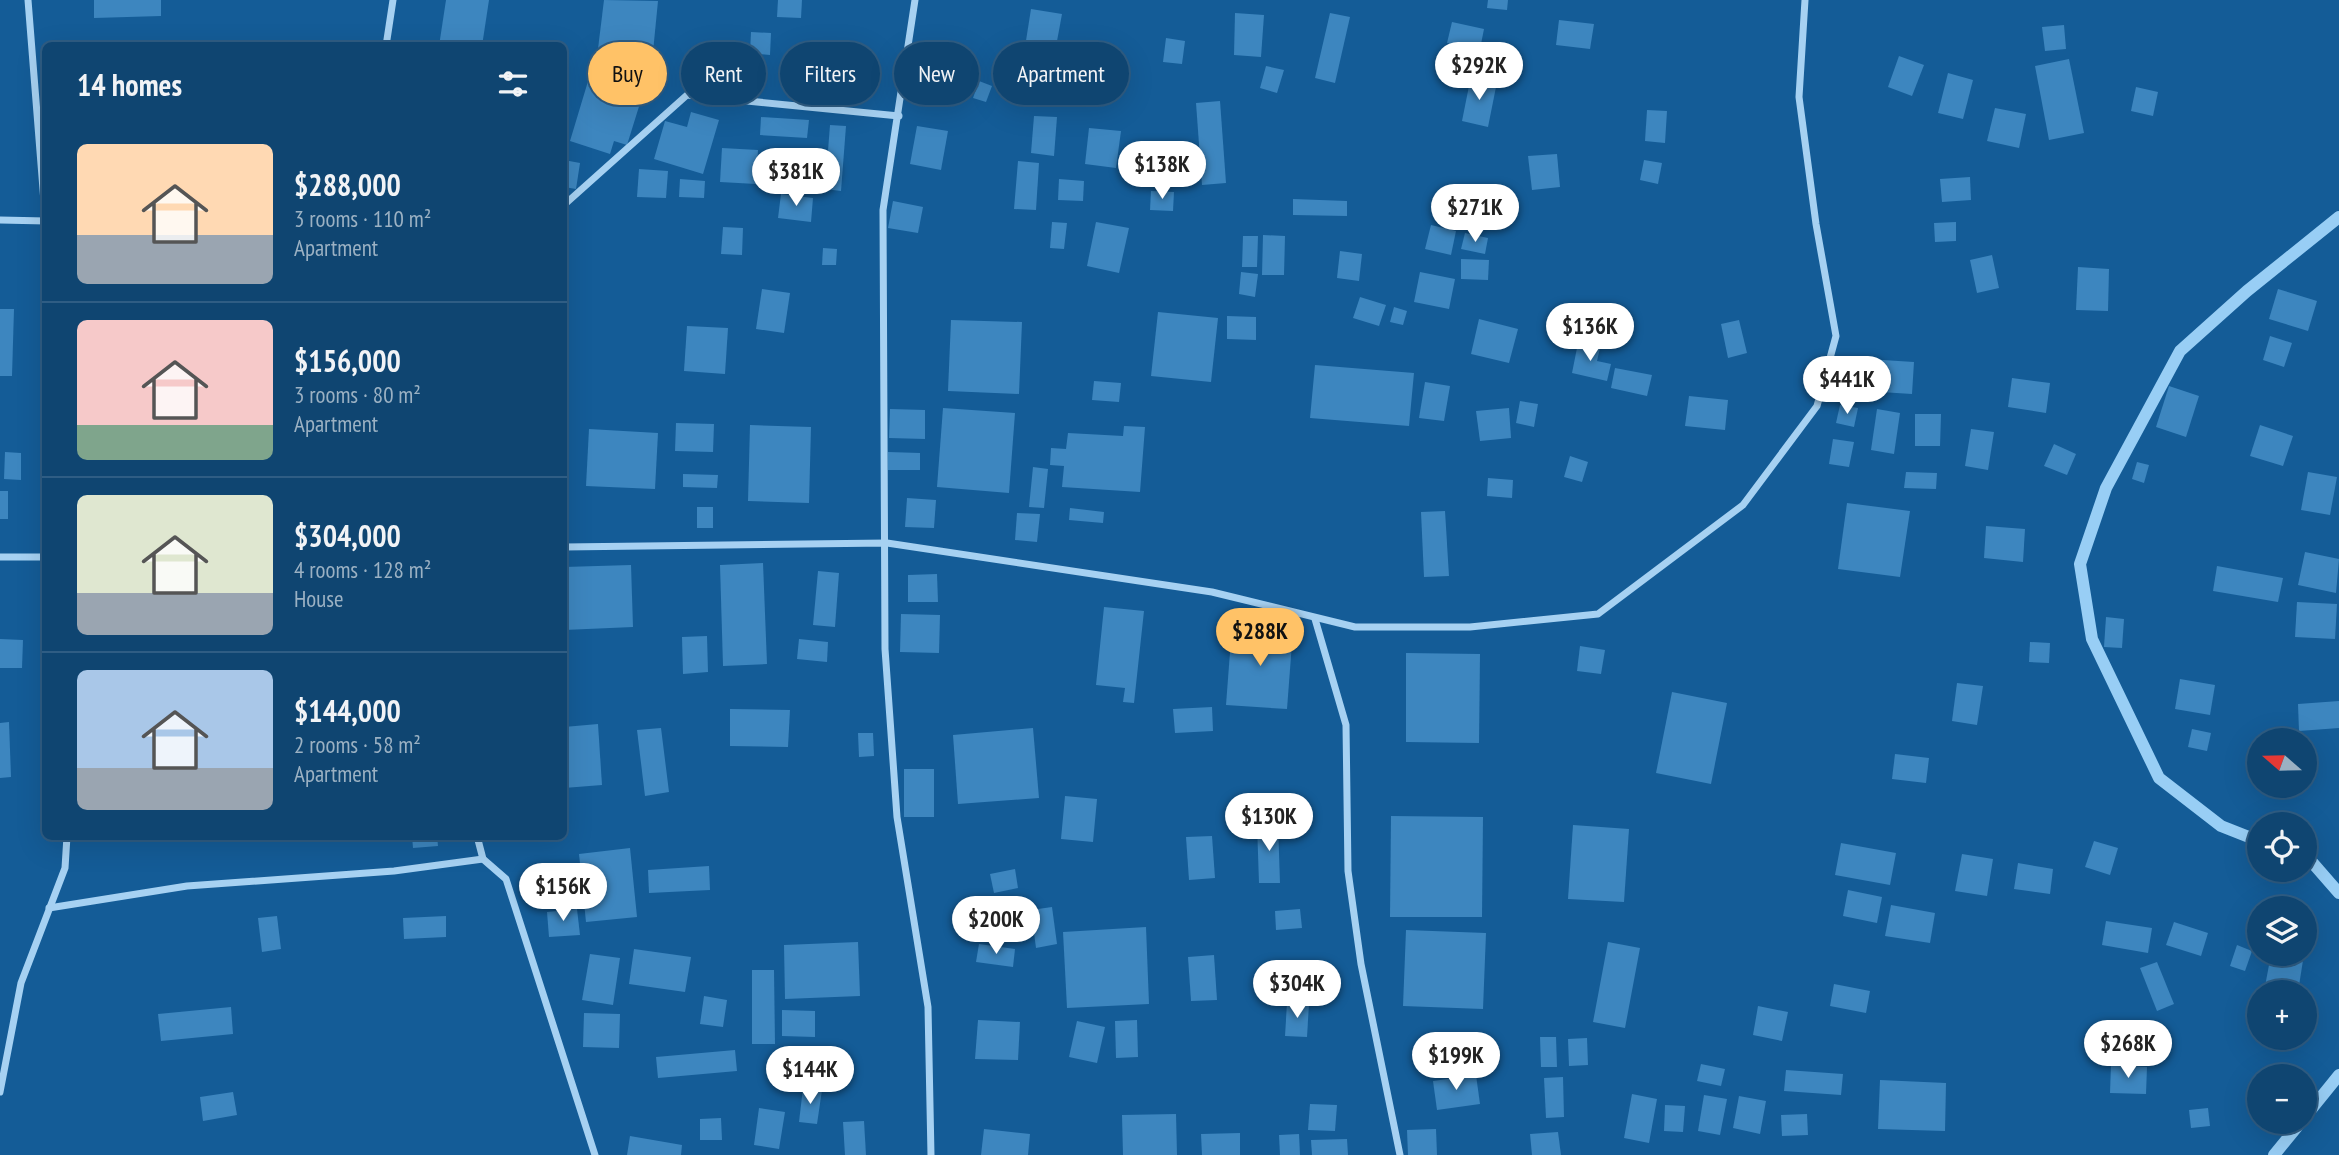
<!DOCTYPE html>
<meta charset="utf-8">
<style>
:root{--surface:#0f4571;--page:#1d4f79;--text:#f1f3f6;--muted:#9bb1c3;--line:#2f5d84;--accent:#ffc267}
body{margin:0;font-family:"PT Sans Narrow",sans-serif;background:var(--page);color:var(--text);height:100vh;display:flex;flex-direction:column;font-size:26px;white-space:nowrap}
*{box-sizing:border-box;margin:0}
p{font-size:23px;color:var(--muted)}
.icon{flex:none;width:38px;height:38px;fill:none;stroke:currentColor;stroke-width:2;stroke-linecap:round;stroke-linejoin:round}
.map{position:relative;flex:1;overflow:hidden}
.drawer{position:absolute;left:42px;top:42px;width:525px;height:798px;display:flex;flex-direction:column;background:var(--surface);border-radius:10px;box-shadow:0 7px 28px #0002,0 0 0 2px var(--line)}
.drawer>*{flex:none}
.top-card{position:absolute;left:588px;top:42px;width:665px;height:63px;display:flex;gap:14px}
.needle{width:46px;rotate:290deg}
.fabs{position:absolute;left:2247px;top:728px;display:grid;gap:14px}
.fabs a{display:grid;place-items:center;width:70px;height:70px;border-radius:50%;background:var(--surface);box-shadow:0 7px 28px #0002,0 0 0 2px var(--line);font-size:35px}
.price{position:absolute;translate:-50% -60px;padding:0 16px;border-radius:24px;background:#fff;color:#222;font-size:23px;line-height:46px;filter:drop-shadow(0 2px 4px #0008)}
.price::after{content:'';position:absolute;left:50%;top:42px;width:21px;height:16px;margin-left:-10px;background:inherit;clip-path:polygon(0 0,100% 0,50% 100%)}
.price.selected{background:var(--accent);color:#111}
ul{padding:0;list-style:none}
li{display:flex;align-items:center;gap:21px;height:175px;padding:0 35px}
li+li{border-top:2px solid var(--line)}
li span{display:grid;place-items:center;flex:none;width:196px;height:140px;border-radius:10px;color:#555}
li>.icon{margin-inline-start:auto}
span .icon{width:84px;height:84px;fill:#fffc;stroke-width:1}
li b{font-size:30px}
h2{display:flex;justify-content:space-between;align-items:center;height:84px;padding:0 35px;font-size:30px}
.tag{padding:0 24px;border-radius:32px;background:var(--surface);box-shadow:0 7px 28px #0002,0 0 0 2px var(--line);font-size:24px;line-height:63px}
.tag.selected{background:var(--accent);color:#111}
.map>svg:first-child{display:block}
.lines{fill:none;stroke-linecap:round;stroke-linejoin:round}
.stream{stroke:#98cef5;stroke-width:12}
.building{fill:#3d86bf}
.street{stroke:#a6d1f2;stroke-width:7}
</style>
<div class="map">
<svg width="2339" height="1155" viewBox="0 0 2339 1155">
<rect width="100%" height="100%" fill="#145c97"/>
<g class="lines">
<g class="stream">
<polyline points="2259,841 2221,826 2159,778 2092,639 2080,564 2106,488 2180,351 2247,291 2339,217"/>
<polyline points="2305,859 2311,861 2339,893"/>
<polyline points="2305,1117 2339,1075"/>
<polyline points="2274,1155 2301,1122"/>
</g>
</g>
<g class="building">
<polygon points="94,0 161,0 161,16 94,18"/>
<polygon points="446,0 489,0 482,46 439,46"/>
<polygon points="604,0 658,1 652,62 597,57"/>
<polygon points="778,0 802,0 801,18 777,17"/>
<polygon points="1488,0 1508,0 1507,10 1487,8"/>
<polygon points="1031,9 1062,14 1055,52 1025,47"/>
<polygon points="1235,13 1264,15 1261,57 1234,55"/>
<polygon points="1330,13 1350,17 1335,83 1315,78"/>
<polygon points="1559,20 1594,24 1590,49 1556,45"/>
<polygon points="1452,22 1484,29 1480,49 1447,43"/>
<polygon points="2064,25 2066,49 2045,51 2042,27"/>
<polygon points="751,32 771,33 770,55 750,53"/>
<polygon points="1166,38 1185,41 1182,64 1163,62"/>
<polygon points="1448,46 1473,52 1469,72 1444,66"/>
<polygon points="1899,56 1924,65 1912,96 1888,87"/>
<polygon points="2069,59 2084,133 2049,140 2035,66"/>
<polygon points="705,62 732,64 730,95 703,94"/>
<polygon points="1266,66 1284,70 1277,93 1260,88"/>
<polygon points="592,68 646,84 627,145 614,141 610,154 570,141"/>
<polygon points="1948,73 1973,80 1963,119 1938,113"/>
<polygon points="1471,76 1497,82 1488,127 1462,121"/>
<polygon points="979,81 992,86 986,102 973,98"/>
<polygon points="2136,87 2158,92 2153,116 2131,111"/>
<polygon points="1220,101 1226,183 1202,185 1196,103"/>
<polygon points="1995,108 2026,114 2019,148 1987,141"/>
<polygon points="1647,110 1667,111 1665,143 1645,141"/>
<polygon points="691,112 719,120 703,174 654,159 665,121 687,127"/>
<polygon points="1034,116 1057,117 1054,156 1031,153"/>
<polygon points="761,117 809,120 807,138 760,135"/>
<polygon points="830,125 846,126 841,191 825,189"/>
<polygon points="917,126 948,131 941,170 910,164"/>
<polygon points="1089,128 1121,131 1116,168 1085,164"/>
<polygon points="722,148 758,150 756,184 720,182"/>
<polygon points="1557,154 1560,187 1532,190 1528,156"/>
<polygon points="564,160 580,163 576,189 564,187"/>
<polygon points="1644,160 1662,163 1658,184 1640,180"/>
<polygon points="1018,161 1039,163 1036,210 1014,209"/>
<polygon points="639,169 668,171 666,198 637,197"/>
<polygon points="1970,177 1971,200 1942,202 1940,179"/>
<polygon points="680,179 705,181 704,198 679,197"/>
<polygon points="1059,179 1084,181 1083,201 1058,200"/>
<polygon points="1151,191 1174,192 1173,211 1150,210"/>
<polygon points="781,194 813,198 811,222 778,218"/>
<polygon points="1293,199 1347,201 1347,216 1293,215"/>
<polygon points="893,201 923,207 918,233 888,228"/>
<polygon points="1052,222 1067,223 1064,249 1050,248"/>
<polygon points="1096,222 1129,228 1119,273 1087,266"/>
<polygon points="1956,222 1956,241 1935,242 1934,223"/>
<polygon points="1431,225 1456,231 1451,255 1425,249"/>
<polygon points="723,227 743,228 742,255 721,254"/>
<polygon points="1465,233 1488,238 1485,254 1461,249"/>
<polygon points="1263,235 1285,236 1284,275 1262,275"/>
<polygon points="1243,236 1258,236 1257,267 1242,267"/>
<polygon points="823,248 837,249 836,265 822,265"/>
<polygon points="1340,251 1362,254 1359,281 1337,278"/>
<polygon points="1992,255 1999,288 1977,293 1970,260"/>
<polygon points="1461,259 1489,260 1488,280 1461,279"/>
<polygon points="2078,267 2109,269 2108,311 2076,310"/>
<polygon points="1241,272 1258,274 1255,297 1239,294"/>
<polygon points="1420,272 1455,279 1449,309 1414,302"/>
<polygon points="762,289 790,293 784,333 756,329"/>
<polygon points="2278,289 2317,301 2308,331 2269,319"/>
<polygon points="1360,297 1386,305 1379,326 1353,318"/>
<polygon points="1394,307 1407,311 1403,325 1390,322"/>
<polygon points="0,309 14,309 12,376 0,376"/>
<polygon points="1158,312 1218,318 1211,382 1151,376"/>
<polygon points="1227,316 1256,317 1256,340 1227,339"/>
<polygon points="1479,319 1518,329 1509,363 1471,354"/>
<polygon points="951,320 1022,322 1019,394 948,391"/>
<polygon points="1739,320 1747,353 1728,358 1721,324"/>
<polygon points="687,326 728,328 725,374 684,371"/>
<polygon points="2270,336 2292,343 2284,367 2263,360"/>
<polygon points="1578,343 1600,348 1597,361 1611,364 1607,381 1572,373"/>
<polygon points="1867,359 1914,362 1912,394 1865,391"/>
<polygon points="1315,365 1414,373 1409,426 1310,418"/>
<polygon points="1615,368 1652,375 1647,396 1611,388"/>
<polygon points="2012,378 2050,383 2046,413 2008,407"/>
<polygon points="1094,381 1121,383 1119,402 1092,400"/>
<polygon points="1425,382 1450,386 1444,421 1419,418"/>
<polygon points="2169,386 2199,396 2186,437 2156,427"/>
<polygon points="1689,396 1728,400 1725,430 1685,426"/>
<polygon points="1520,401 1538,404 1534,427 1516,423"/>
<polygon points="1840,405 1858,408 1854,427 1836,423"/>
<polygon points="943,408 1015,413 1009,493 937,487"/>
<polygon points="1509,408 1511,438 1480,441 1476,411"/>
<polygon points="890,409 925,410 925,439 889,438"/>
<polygon points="1877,409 1900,413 1894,454 1871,450"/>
<polygon points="1915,414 1941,414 1940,446 1915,446"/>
<polygon points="676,423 714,424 713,452 675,451"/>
<polygon points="750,425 811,427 809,503 748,501"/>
<polygon points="2260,425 2293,436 2283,466 2250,456"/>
<polygon points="1124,426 1145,427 1140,492 1062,487 1064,466 1050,465 1051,448 1066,449 1068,433 1123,436"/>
<polygon points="589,429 658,433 655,489 586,486"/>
<polygon points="1971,429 1994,432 1988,470 1965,466"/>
<polygon points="1833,439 1854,442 1849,467 1829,464"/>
<polygon points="2054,444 2076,454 2067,475 2044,466"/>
<polygon points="5,452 21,453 21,480 4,479"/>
<polygon points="888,452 920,453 920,470 888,470"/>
<polygon points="1570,456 1588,462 1582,482 1564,477"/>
<polygon points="2137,462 2149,465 2144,483 2132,479"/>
<polygon points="1033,467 1048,469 1044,508 1029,507"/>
<polygon points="1906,472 1937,473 1936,489 1904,488"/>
<polygon points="2308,472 2337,477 2330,515 2301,510"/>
<polygon points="683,474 718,475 717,488 683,487"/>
<polygon points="1488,478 1513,480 1512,498 1487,496"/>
<rect x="0" y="491" width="8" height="28"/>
<polygon points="907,498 936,500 934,528 905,527"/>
<polygon points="1847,503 1910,511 1900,577 1838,569"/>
<rect x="697" y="507" width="16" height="21"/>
<polygon points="1070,508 1104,512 1103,523 1069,520"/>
<polygon points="1445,511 1449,576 1424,577 1421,512"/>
<polygon points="1017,513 1040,514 1037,542 1015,540"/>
<polygon points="1986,526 2025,529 2023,562 1984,558"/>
<polygon points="2305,552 2339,559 2336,593 2298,585"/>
<polygon points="763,563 767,664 723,666 720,565"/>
<polygon points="631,565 633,627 564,630 564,567"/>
<polygon points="2217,566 2283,578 2278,602 2213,591"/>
<polygon points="818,571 839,573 835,627 813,625"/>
<polygon points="937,574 938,602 908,602 908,575"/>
<polygon points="2297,602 2337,604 2335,639 2295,637"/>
<polygon points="1104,607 1144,611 1134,703 1123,702 1125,688 1096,685"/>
<polygon points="901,614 940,615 939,653 900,652"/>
<polygon points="2106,617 2124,619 2122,648 2104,647"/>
<polygon points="1232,626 1293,630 1287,709 1226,705"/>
<polygon points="707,636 708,672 683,674 682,637"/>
<polygon points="0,639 23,640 22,668 0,668"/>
<polygon points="799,639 828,642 827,662 797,659"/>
<polygon points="2030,642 2050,643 2049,663 2029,662"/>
<polygon points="1580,646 1605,650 1601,674 1577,671"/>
<polygon points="1406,653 1480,654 1479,743 1406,742"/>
<polygon points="2180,679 2215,685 2210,715 2175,709"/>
<polygon points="1957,683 1983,686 1977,725 1952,721"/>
<polygon points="1672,692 1727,703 1711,784 1656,773"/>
<polygon points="2339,701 2339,728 2299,731 2298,704"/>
<polygon points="1212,707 1213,731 1175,733 1173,709"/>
<polygon points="730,709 790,710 788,747 730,746"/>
<polygon points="9,722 11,777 0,778 0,723"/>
<polygon points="598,724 602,785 564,788 564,727"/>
<polygon points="661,728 669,792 645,796 637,730"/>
<polygon points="1033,728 1039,798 958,804 953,735"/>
<polygon points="2192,729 2211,733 2207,751 2188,747"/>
<polygon points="858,733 873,733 874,756 859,757"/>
<polygon points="1895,754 1929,758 1926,783 1892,779"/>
<rect x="904" y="769" width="30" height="48"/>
<polygon points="1065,796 1097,799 1093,842 1061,839"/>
<polygon points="1391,816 1483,817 1482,917 1390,917"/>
<polygon points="1278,823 1280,883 1259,883 1257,824"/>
<polygon points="1573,825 1629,829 1624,902 1568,899"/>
<polygon points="412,836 437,836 438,846 413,848"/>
<polygon points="1212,836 1215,878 1189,880 1186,837"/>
<polygon points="2094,841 2118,848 2110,875 2085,867"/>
<polygon points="1841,843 1896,853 1890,885 1835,875"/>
<polygon points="630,848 637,917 586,922 579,854"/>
<polygon points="1962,854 1993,859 1987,896 1955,891"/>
<polygon points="2018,863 2053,869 2050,894 2014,889"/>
<polygon points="709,866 710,890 649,893 648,870"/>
<polygon points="1015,869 1018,888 994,893 990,874"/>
<polygon points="1848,890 1882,897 1877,923 1843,916"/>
<polygon points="1891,905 1935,913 1930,943 1885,936"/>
<polygon points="1052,907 1057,944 1036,948 1031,910"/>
<polygon points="969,908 1005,910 1003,938 967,935"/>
<polygon points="577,909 580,935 549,937 547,912"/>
<polygon points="1300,909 1302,928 1276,930 1275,911"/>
<polygon points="277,916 281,949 262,952 258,918"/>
<polygon points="446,916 446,937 404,939 403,918"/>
<polygon points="2106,921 2152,928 2148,953 2102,945"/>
<polygon points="2174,922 2208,933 2201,956 2166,945"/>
<polygon points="1146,927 1149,1004 1067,1008 1063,932"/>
<polygon points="1406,930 1486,933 1483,1009 1403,1006"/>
<polygon points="858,942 860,996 785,999 784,945"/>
<polygon points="1608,942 1640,948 1625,1028 1593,1022"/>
<polygon points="979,944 1015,949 1013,967 976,962"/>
<polygon points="2237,945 2252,951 2245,971 2230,966"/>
<polygon points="634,949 691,957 685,992 629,984"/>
<polygon points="590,954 620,958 613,1005 582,1000"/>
<polygon points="2271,954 2304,954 2298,992 2264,992"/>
<polygon points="1214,955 1217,1000 1191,1001 1188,957"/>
<polygon points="2157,962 2174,1004 2157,1011 2140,968"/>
<polygon points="752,970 774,970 775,1044 752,1044"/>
<polygon points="1834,984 1870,991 1866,1013 1830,1006"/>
<polygon points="704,996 727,1000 723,1027 700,1024"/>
<polygon points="1287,1003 1309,1004 1307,1037 1285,1036"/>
<polygon points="1758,1006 1788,1012 1782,1041 1753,1035"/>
<polygon points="231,1007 233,1034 161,1041 158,1014"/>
<polygon points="782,1010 815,1011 815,1037 782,1036"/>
<polygon points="584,1013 620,1014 619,1048 583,1047"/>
<polygon points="978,1020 1020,1022 1018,1060 975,1059"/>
<polygon points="1137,1020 1138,1057 1116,1058 1115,1021"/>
<polygon points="1077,1021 1105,1027 1097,1063 1069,1057"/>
<polygon points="1540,1037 1556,1037 1557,1067 1541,1067"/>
<polygon points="1587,1038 1588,1065 1569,1066 1568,1039"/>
<polygon points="735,1050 737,1071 658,1078 656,1057"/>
<polygon points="807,1053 808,1069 772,1072 770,1056"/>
<polygon points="1701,1064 1725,1069 1721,1086 1697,1081"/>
<polygon points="2111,1065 2147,1067 2146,1094 2110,1093"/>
<polygon points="1786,1070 1843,1074 1841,1095 1784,1091"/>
<polygon points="1476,1075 1480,1104 1437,1110 1433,1081"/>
<polygon points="1563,1077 1564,1117 1546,1118 1544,1078"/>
<polygon points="1880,1080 1946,1083 1945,1131 1878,1129"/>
<polygon points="803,1088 822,1090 817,1124 799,1122"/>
<polygon points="233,1092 237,1115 203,1121 200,1097"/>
<polygon points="1632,1094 1657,1099 1649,1143 1624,1138"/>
<polygon points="1704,1095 1727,1099 1720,1135 1698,1131"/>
<polygon points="1739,1096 1766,1101 1760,1134 1733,1128"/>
<polygon points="1310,1104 1337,1105 1335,1131 1308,1130"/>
<polygon points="1665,1105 1685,1106 1683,1132 1664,1131"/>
<polygon points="759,1108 785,1112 779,1149 754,1145"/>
<polygon points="2208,1108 2210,1126 2191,1128 2189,1110"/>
<polygon points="1176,1114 1177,1155 1123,1155 1122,1115"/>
<polygon points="1807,1114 1808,1135 1782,1136 1781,1115"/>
<polygon points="721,1118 722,1140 700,1140 700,1119"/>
<polygon points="864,1121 866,1155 845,1155 843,1122"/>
<polygon points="984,1129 1030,1134 1028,1155 981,1155"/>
<polygon points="1436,1129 1437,1155 1408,1155 1407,1130"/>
<polygon points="1558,1132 1561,1155 1532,1155 1530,1134"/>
<polygon points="1240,1133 1240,1155 1202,1155 1201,1134"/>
<polygon points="1299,1134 1300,1155 1280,1155 1279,1135"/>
<polygon points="630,1136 682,1145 681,1155 627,1155"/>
<polygon points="1347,1139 1348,1155 1312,1155 1311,1140"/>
</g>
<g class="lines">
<g class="street">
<polyline points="28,0 44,202 46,281"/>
<polyline points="915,0 883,210 885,649 897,817 928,1007 931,1155"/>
<polyline points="386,46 393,0"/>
<polyline points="564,205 687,95 899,116"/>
<polyline points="0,220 46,221"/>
<polyline points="564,547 887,543 1212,592 1355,627 1470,627 1598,614 1743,505 1817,406 1836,336 1816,224 1799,97 1805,0"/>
<polyline points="0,557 46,557"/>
<polyline points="1315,619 1346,725 1348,871 1361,964 1400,1155"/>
<polyline points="477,836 483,859 506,879 595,1155"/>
<polyline points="49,908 187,886 394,871 483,859"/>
<polyline points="0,1092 21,983 65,868 67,836"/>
</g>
</g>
</svg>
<div class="fabs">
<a><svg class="needle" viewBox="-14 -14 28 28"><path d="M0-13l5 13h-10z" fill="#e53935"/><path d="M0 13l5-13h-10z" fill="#9bb1c3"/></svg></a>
<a><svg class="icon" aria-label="locate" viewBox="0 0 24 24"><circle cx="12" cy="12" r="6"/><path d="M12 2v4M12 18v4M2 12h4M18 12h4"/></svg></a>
<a><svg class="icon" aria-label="layers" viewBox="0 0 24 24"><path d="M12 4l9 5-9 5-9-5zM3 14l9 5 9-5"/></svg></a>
<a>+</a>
<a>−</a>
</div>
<b class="price" style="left:1479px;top:102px">$292K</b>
<b class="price" style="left:1162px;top:201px">$138K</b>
<b class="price" style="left:796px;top:208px">$381K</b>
<b class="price" style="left:1475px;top:244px">$271K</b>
<b class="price" style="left:1590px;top:363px">$136K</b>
<b class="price" style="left:1847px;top:416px">$441K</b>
<b class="price selected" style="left:1260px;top:668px">$288K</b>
<b class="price" style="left:1269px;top:853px">$130K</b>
<b class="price" style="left:563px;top:923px">$156K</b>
<b class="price" style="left:996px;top:956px">$200K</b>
<b class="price" style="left:1297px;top:1020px">$304K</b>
<b class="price" style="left:2128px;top:1080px">$268K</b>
<b class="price" style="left:1456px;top:1092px">$199K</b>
<b class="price" style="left:810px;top:1106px">$144K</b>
<div class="top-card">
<a class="tag selected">Buy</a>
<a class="tag">Rent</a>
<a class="tag">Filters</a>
<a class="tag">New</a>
<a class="tag">Apartment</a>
</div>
<section class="drawer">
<h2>14 homes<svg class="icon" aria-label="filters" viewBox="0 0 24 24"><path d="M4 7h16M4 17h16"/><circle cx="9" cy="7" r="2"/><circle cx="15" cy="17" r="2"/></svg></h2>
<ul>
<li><span style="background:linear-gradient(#ffd9b3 65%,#9aa5b1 0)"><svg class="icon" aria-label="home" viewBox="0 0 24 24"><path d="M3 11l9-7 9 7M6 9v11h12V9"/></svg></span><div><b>$288,000</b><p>3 rooms · 110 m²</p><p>Apartment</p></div></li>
<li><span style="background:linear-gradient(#f6c9c9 75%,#7fa58c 0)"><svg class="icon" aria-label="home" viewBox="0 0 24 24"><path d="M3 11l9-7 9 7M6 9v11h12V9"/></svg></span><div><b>$156,000</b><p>3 rooms · 80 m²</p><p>Apartment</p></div></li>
<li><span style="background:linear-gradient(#dfe7d0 70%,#9aa5b1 0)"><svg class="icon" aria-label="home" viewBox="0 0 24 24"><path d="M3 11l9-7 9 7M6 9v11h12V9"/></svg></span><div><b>$304,000</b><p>4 rooms · 128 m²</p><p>House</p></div></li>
<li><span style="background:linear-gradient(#a9c7e8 70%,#9aa5b1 0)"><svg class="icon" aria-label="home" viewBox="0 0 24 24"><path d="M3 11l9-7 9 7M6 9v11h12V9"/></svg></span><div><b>$144,000</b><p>2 rooms · 58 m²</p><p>Apartment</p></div></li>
</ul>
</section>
</div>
